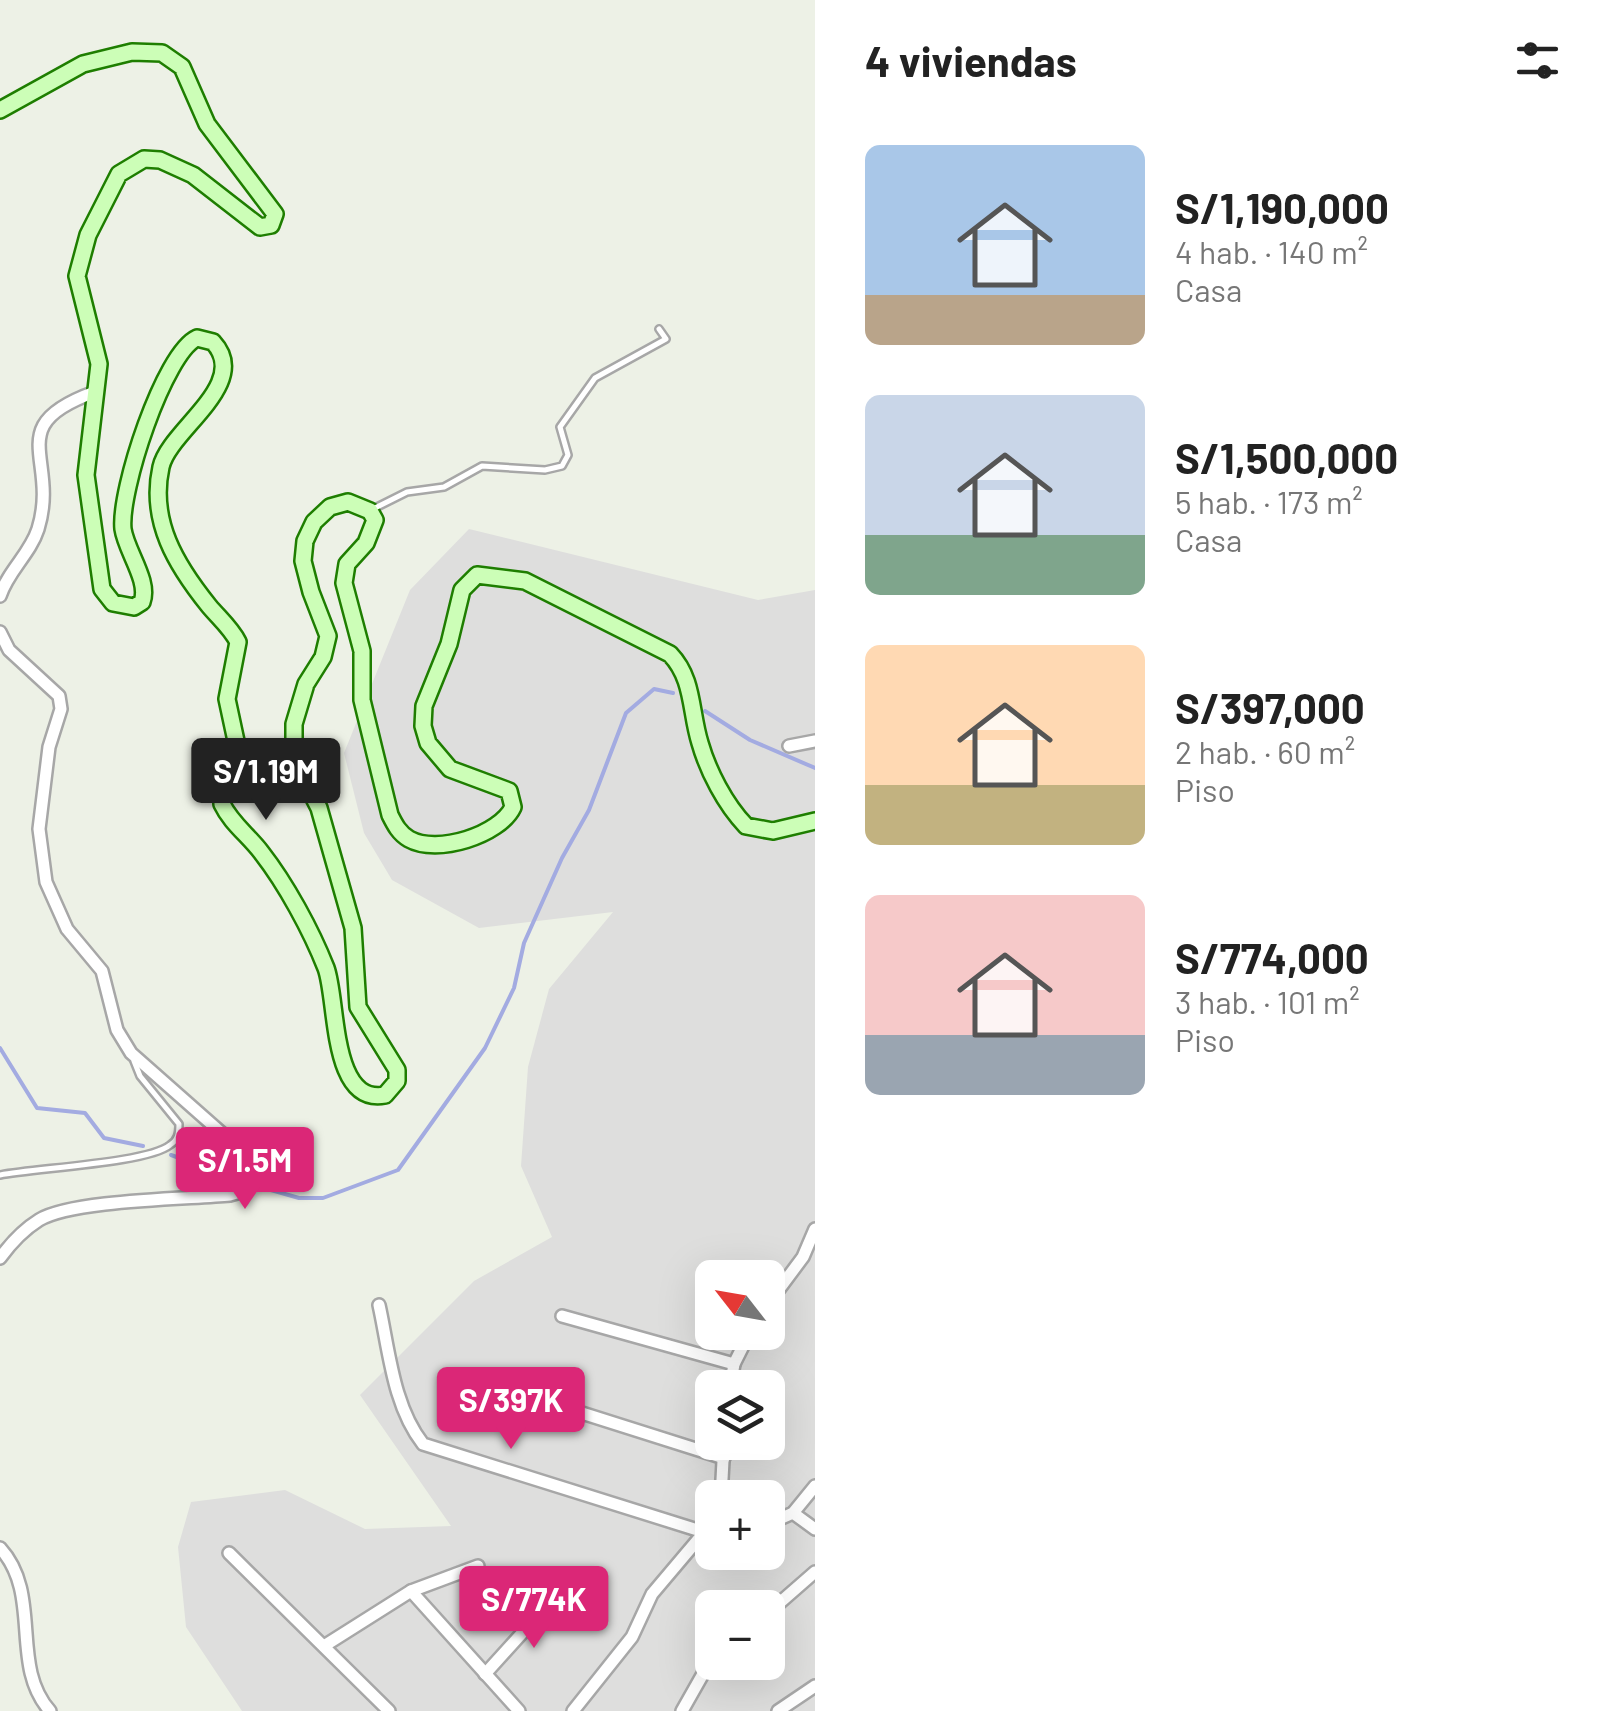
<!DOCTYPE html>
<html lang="es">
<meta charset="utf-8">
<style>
:root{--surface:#fff;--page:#f6f6f6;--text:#222;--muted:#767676;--accent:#db2777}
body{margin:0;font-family:Barlow,sans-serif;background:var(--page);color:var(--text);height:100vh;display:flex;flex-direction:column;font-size:38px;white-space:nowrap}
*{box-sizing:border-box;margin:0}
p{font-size:32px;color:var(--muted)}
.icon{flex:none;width:55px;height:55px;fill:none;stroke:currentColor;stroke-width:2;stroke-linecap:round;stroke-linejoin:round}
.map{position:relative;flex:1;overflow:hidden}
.drawer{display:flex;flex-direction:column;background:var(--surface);width:800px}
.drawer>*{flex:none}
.needle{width:65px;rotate:301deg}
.tools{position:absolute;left:695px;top:1260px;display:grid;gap:20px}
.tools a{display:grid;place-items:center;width:90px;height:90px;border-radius:15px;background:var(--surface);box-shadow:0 10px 40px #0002;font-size:50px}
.price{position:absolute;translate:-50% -85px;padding:0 22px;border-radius:10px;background:var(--accent);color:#fff;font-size:32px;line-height:65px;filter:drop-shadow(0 2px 5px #0008)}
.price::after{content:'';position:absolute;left:50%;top:60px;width:30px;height:22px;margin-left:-15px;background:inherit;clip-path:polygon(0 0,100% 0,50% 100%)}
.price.active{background:#222;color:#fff}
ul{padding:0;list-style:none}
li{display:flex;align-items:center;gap:30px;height:250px;padding:0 50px}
li span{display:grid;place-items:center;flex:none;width:280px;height:200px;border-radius:15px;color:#555}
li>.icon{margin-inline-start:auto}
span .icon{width:120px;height:120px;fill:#fffc;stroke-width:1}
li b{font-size:42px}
h2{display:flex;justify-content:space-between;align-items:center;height:120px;padding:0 50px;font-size:42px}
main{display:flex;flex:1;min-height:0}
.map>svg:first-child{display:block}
.residential{fill:#dededd;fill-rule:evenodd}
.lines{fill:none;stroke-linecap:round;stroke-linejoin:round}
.stream{stroke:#a3abe1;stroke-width:4}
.lane-casing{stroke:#a7a7a7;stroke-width:10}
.street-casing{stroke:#a7a7a7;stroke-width:16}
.secondary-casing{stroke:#1e7e00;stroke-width:20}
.lane{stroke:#fff;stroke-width:5}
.street{stroke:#fff;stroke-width:11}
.secondary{stroke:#ccfeb7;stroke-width:15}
</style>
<main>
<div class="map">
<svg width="815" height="1711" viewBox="0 0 815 1711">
<rect width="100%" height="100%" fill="#edf1e6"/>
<path class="residential" d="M469 529 758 600 815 590V1711H242L186 1627 178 1547 191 1502 285 1490 365 1529 451 1526 360 1395 474 1281 552 1237 521 1166 528 1067 549 989 613 912 479 928 392 880 364 833 344 753 410 590ZM712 1278H768V1332H712ZM712 1388H768V1442H712ZM712 1498H768V1552H712ZM712 1608H768V1662H712Z"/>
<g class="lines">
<g class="stream">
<polyline points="705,711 750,740 815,768"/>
<polyline points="0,1048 37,1108 85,1113 104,1138 143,1146"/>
<polyline points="171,1155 210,1169"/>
<polyline points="271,1190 299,1198 323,1198 398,1170 485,1048 514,988 524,943 562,858 589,810 626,713 654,689 673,693"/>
</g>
<defs>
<g id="lane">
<polyline points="373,509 407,492 444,487 482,466 545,470 562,466 568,455 560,427 595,378 666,339 659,329"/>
<path d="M0 1175C35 1168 148 1163 170 1145 178 1140 179 1133 179 1124L140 1076 134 1061"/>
</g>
<g id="street">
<path d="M0 596C8 571 30 554 38 529 60 458 0 426 95 392"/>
<path d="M0 632 9 650 59 696 61 709 49 747 39 829 46 882 67 929 102 971 117 1030 131 1053 251 1159 255 1173 244 1191 230 1195C186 1199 72 1200 39 1220 23 1230 11 1243 0 1258"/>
<polyline points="789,746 815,741"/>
<polyline points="768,1304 803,1257 815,1229"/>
<path d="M379 1305C389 1350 393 1406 423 1444L707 1533"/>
<polyline points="562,1316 734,1364"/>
<polyline points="465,1376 724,1458"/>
<polyline points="730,1388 734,1364 750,1332"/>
<polyline points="721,1498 724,1442"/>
<polyline points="793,1513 815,1529"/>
<polyline points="768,1524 793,1513 815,1486"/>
<path d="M0 1548C43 1595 9 1665 50 1711"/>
<polyline points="229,1553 389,1711"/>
<polyline points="411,1591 519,1711"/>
<polyline points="768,1613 815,1572"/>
<polyline points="324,1646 411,1591 478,1566"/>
<polyline points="485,1674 552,1600"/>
<polyline points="573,1711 632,1637 652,1594 712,1523"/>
<polyline points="682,1711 712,1658"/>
<polyline points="778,1711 815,1686"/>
</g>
<path id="secondary" d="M0 110 83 64 132 52 162 53 182 67 207 124 275 214 271 225 260 227 193 175 160 160 144 159 119 174 88 235 77 276 99 364 86 475 102 589 113 603 134 607 142 602C150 581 126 551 123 529 119 491 164 353 197 338L213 342C252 384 169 430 161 467 149 521 176 565 209 606 219 618 231 628 238 642L227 699 239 755 222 793V804C231 823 248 835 261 852 286 884 311 930 326 968 338 1000 330 1105 385 1095L397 1081V1070L358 1007 353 928 319 808 298 767 294 747V724L306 684 323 657 328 636 311 592 303 561 305 541 314 522 330 507 348 502 370 511 375 520 366 543 347 564 344 583 362 651V700L390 815C395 825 399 833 409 839 437 855 500 835 513 807L509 791 450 769 428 743 423 726 424 706 449 644 462 590 477 575 525 581 670 654C694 679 690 711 700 743 708 771 725 804 746 826L773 831 815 821"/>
</defs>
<use href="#lane" class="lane-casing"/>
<use href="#street" class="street-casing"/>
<use href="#secondary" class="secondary-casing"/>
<use href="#lane" class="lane"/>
<use href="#street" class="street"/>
<use href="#secondary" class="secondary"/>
</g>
</svg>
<div class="tools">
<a><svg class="needle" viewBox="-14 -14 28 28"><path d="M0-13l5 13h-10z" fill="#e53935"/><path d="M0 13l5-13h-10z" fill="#767676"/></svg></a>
<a><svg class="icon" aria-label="layers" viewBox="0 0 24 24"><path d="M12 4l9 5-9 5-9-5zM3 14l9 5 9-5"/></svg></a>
<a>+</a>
<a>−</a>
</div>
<b class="price active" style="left:266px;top:823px">S/1.19M</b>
<b class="price" style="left:245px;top:1212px">S/1.5M</b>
<b class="price" style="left:511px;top:1452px">S/397K</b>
<b class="price" style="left:534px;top:1651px">S/774K</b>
</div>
<section class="drawer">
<h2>4 viviendas<svg class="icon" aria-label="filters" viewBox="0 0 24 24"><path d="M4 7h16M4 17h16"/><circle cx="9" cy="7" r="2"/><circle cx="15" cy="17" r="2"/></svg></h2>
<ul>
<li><span style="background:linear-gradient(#a9c7e8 75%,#b9a48a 0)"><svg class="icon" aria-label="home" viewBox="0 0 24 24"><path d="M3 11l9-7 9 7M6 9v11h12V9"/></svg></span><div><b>S/1,190,000</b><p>4 hab. · 140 m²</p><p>Casa</p></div></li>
<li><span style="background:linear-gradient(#c9d6e8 70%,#7fa58c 0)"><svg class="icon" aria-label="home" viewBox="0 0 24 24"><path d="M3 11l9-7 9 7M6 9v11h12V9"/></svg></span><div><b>S/1,500,000</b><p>5 hab. · 173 m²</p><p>Casa</p></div></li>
<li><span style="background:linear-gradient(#ffd9b3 70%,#c2b280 0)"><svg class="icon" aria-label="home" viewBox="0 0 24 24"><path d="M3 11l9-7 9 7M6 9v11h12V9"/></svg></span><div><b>S/397,000</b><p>2 hab. · 60 m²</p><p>Piso</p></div></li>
<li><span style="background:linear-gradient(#f6c9c9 70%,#9aa5b1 0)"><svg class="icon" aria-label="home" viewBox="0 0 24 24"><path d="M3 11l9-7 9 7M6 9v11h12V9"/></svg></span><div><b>S/774,000</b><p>3 hab. · 101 m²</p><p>Piso</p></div></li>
</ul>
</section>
</main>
